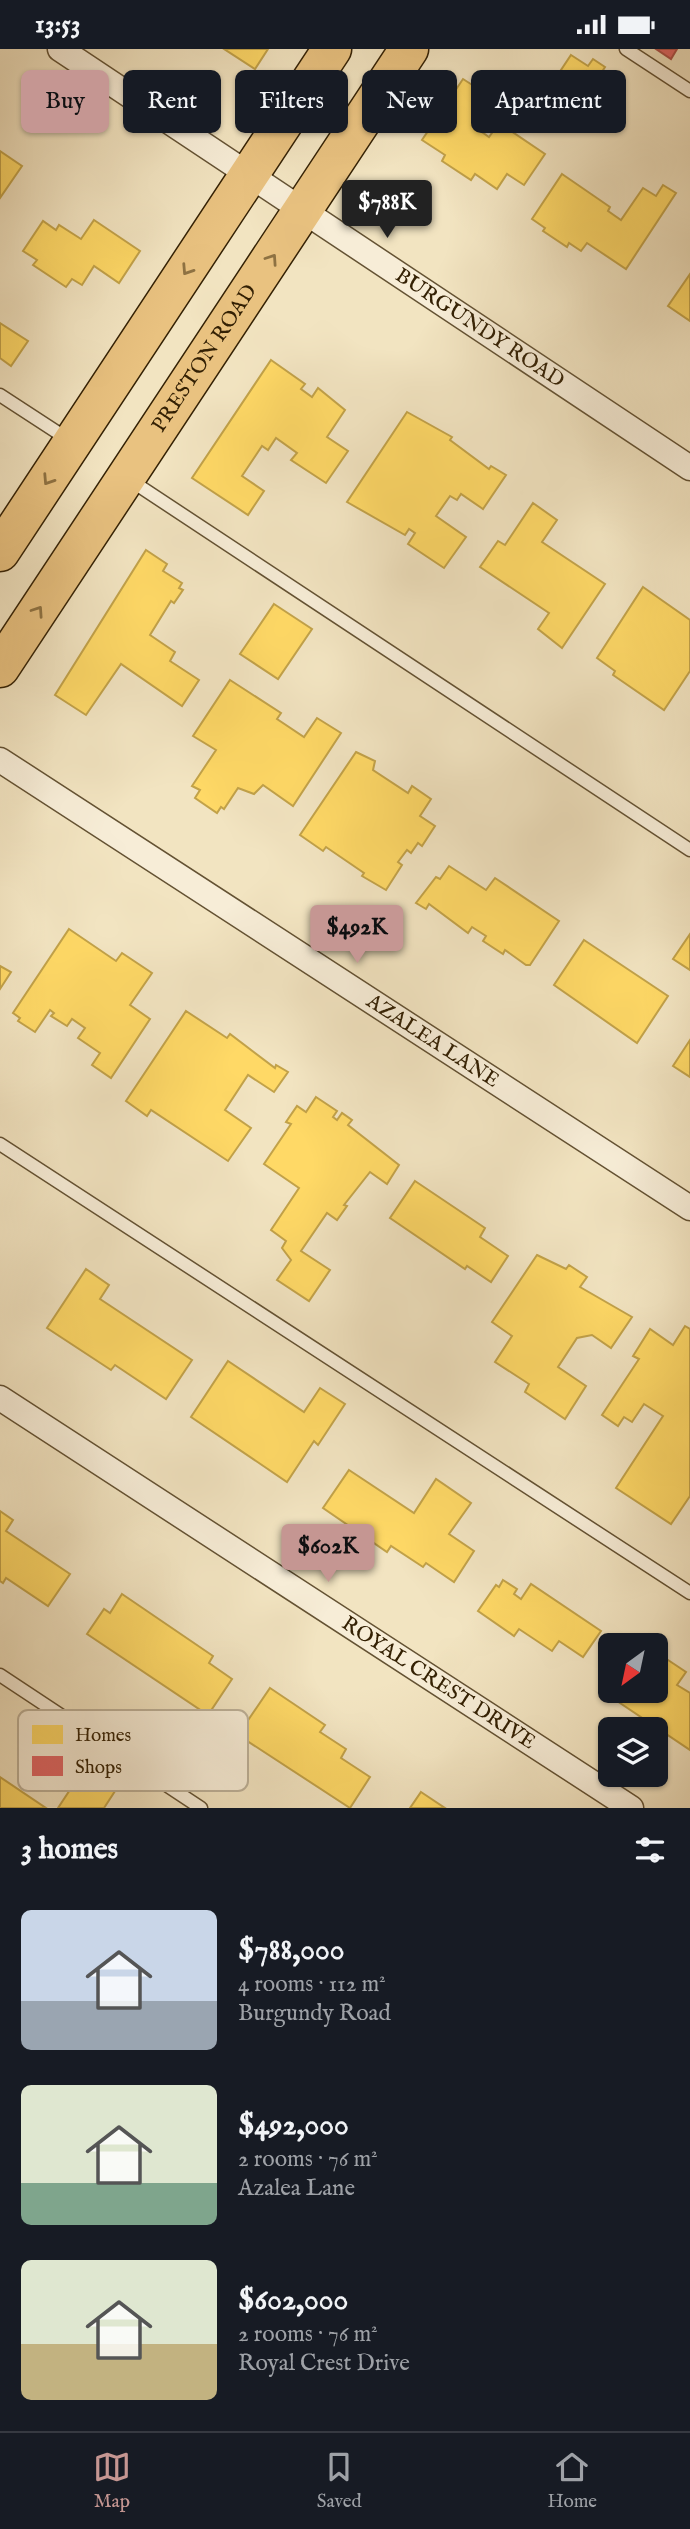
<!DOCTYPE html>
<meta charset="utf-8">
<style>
:root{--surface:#171b24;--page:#20242c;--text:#f1f3f6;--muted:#9ea1a6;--line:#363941;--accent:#c59692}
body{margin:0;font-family:"IM FELL English",serif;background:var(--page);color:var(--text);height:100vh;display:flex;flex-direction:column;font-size:26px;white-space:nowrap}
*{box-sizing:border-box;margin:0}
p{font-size:23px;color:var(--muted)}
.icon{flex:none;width:38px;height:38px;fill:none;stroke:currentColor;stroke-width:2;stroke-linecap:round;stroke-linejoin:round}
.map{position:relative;height:1759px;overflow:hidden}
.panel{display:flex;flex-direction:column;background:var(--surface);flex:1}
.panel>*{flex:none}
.hud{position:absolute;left:21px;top:21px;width:649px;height:63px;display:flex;gap:14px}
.needle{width:46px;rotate:213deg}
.fabs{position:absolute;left:598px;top:1584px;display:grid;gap:14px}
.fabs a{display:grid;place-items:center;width:70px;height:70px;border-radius:10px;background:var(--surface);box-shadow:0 2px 5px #0004;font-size:35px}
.price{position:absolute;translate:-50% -60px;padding:0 16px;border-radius:7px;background:var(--accent);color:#111;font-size:23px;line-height:46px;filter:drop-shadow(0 2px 4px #0008)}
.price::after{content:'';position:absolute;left:50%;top:42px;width:21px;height:16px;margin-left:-10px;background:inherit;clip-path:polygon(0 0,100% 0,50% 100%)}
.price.current{background:#222;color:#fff}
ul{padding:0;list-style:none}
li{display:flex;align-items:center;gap:21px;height:175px;padding:0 21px}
li span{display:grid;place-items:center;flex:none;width:196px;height:140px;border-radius:10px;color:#555}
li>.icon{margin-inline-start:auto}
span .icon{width:84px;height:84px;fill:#fffc;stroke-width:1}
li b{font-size:30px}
h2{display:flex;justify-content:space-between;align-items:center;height:84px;padding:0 21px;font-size:30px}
.pill{padding:0 24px;border-radius:10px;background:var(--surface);box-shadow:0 2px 5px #0004;font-size:24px;line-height:63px}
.pill.current{background:var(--accent);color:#111}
.status{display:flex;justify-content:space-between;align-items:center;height:49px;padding:0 35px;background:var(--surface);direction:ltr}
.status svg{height:19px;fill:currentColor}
.dock{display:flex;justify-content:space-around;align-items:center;height:98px;border-top:2px solid var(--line);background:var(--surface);font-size:19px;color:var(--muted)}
.dock a{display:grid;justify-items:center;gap:4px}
.dock .current{color:var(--accent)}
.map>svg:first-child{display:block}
.homes{fill:#ffd966;stroke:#c2a249;stroke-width:2}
.shops{fill:#e06666;stroke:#ac5149;stroke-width:2}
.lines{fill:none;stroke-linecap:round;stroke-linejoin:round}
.lane-casing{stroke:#645233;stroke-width:15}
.street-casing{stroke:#645233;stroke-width:27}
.primary-casing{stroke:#342104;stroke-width:41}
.lane{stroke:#f7edd7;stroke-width:12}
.street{stroke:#f7edd7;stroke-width:24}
.primary{stroke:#e9c280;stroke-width:38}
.oneway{stroke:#8e7242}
.labels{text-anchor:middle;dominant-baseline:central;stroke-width:7;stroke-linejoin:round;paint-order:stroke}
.street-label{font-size:21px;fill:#342104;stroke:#f7edd7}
.key{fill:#f7edd7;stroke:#bcb098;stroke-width:2}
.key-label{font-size:19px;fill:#342104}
</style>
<div class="status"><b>13:53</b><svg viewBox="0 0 49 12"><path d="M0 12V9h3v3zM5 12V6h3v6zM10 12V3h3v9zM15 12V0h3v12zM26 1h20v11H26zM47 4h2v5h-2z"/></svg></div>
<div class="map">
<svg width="690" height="1759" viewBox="0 0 690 1759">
<rect width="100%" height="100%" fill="#f2e4c1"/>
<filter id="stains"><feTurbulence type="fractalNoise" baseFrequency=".00286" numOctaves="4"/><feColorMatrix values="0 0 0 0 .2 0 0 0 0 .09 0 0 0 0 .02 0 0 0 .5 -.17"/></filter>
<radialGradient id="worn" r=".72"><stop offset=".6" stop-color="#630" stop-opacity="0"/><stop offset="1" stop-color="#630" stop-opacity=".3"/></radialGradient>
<g class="homes">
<polygon points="224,0 268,0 255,20"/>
<polygon points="571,6 588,17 593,10 605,18 598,29 587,22 584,26 600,37 578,70 545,45"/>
<polygon points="463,30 491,48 472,76 489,88 499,74 545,105 524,136 507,125 497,140 475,125 471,131 442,112 445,106 422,91"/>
<polygon points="0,102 22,117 0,149"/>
<polygon points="562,125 610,158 608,162 621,171 643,139 656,147 663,136 676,144 626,220 587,194 581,202 569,194 567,198 543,182 545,179 532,170"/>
<polygon points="94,171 140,202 119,234 94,217 82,236 72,230 66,238 33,216 37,211 23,202 43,172 56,181 59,176 81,190"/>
<polygon points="690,225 690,272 668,257"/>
<polygon points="0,274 28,292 11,317 0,309"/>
<polygon points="271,311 305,335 301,340 312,348 318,339 345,361 327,388 348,402 326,434 291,411 297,404 276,389 268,401 262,397 242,427 264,442 248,466 192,429"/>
<polygon points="407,363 452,388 450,391 489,420 491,417 506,426 483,460 461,445 457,451 450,447 436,467 466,488 444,519 408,495 415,484 409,480 405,486 347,453"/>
<polygon points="533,454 557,471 542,493 605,535 562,599 538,580 549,564 480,518 498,492 505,496"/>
<polygon points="146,501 167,515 163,522 182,534 179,539 183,541 174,554 171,552 150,586 175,603 170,612 199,631 182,657 121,615 86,666 55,646"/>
<polygon points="643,538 690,571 690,622 664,661 613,626 615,622 597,609"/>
<polygon points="274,555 312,580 278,630 240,605"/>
<polygon points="230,631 281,664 277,670 304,688 317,669 341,684 293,757 263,736 254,745 238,739 224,760 221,758 217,764 195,749 200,741 192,737 216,701 193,687"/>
<polygon points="356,703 375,712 373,721 408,744 412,737 431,750 420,767 435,777 422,797 418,794 411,804 407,801 398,813 402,816 386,841 362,827 364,824 326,798 323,802 300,786"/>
<polygon points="449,817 486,841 495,829 559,872 530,916 526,916 505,901 503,905 483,892 486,887 472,878 468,884 429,855 426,860 416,854 436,828 440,830"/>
<polygon points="69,880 116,912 122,904 152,924 130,956 150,970 111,1029 92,1016 100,1004 78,989 85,979 72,970 67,977 51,967 54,964 50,961 35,983 18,972 20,969 13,964"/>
<polygon points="690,885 690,921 673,910"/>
<polygon points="584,891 668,947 637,994 554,936"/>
<polygon points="0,917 11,923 0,940"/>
<polygon points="186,962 227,989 230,985 275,1019 276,1016 288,1023 274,1043 248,1026 225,1061 251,1079 228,1112 151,1061 147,1067 126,1052"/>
<polygon points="690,991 690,1028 673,1017"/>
<polygon points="316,1048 337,1062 333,1068 337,1071 342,1064 352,1071 348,1076 399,1116 387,1135 370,1123 344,1156 347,1157 337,1171 327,1164 301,1202 330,1221 309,1252 277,1231 291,1211 282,1199 286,1192 271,1181 299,1139 264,1115 291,1075 286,1073 297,1057 306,1063"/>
<polygon points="415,1132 485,1179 480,1188 508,1207 491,1233 467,1217 465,1220 390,1169"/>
<polygon points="537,1206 566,1220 569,1216 587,1228 580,1238 632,1268 611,1299 592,1286 577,1289 558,1318 586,1337 565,1370 525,1343 529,1335 495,1313 512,1287 492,1273"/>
<polygon points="86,1220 109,1236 100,1250 192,1311 166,1350 115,1316 111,1321 47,1279"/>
<polygon points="685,1277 690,1280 690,1447 671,1475 616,1439 663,1367 644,1355 632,1373 624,1368 618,1377 602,1366 639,1310 633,1307 650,1280 673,1296"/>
<polygon points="228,1312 304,1363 320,1339 345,1355 318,1396 314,1392 287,1433 191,1368"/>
<polygon points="349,1421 414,1464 436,1430 471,1454 449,1485 474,1502 454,1533 426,1514 423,1518 391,1497 387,1503 323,1459"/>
<polygon points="0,1462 13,1471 6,1482 70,1525 48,1557 6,1529 3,1534 0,1532"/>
<polygon points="503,1531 517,1540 514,1545 521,1550 531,1535 601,1582 583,1608 559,1592 552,1602 519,1580 514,1587 478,1562 496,1536 499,1538"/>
<polygon points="122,1545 213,1607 209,1614 232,1630 208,1666 87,1585 104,1560 110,1564"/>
<polygon points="656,1603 686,1623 677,1636 690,1644 690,1701 617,1652 624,1642 656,1642"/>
<polygon points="270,1639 325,1676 320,1683 346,1700 341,1709 370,1728 350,1759 238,1686"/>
<polygon points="85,1718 117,1739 104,1759 58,1759"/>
<polygon points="0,1728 46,1759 0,1759"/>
<polygon points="421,1743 445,1759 410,1759"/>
</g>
<polygon class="shops" points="656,0 677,0 671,10"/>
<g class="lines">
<defs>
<g id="lane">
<polyline points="626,0 690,42"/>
<polyline points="0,346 69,391"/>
<polyline points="130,431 690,801"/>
<polyline points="0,1095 690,1544"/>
<polyline points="0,1626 201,1759"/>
</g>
<g id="street">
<path id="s1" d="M60 0 690 419"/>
<path id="s2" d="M0 711 690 1159"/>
<path id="s3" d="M0 1349 631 1759"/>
</g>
<g id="primary">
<polyline points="0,503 332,0"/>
<path id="s4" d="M0 619 409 0"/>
</g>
</defs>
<use href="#lane" class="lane-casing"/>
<use href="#street" class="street-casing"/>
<use href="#primary" class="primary-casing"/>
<use href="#lane" class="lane"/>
<use href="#street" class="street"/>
<use href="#primary" class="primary"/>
</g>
<defs><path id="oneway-chevron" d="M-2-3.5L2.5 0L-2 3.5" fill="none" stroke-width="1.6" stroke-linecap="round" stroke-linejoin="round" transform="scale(1.75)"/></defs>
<g class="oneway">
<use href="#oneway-chevron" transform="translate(272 210) rotate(-56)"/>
<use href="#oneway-chevron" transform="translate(187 221) rotate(123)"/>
<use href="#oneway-chevron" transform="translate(48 431) rotate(123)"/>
<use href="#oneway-chevron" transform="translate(38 562) rotate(-56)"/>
</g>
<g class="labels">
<g class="street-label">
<text stroke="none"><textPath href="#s1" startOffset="504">BURGUNDY ROAD</textPath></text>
<text stroke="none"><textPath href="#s4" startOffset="371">PRESTON ROAD</textPath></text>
<text stroke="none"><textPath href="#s2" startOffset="516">AZALEA LANE</textPath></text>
<text stroke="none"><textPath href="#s3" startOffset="523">ROYAL CREST DRIVE</textPath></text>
</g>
</g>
<rect x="18" y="1661" width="230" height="81" rx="10" class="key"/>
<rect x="32" y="1676" width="31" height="19" fill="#ffd966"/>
<rect x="32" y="1707" width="31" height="20" fill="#e06666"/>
<g class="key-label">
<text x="75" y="1692">Homes</text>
<text x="75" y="1724">Shops</text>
</g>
<rect width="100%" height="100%" filter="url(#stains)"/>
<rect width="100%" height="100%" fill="url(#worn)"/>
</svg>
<div class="fabs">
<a><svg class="needle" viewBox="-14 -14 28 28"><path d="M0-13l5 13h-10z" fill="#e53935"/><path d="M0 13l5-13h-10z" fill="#9ea1a6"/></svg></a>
<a><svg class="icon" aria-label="layers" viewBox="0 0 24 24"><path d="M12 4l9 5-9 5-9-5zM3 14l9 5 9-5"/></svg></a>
</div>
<b class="price current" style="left:387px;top:191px">$788K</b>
<b class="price" style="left:357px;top:916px">$492K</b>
<b class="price" style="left:328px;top:1535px">$602K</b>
<div class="hud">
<a class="pill current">Buy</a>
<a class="pill">Rent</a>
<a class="pill">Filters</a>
<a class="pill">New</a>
<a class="pill">Apartment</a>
</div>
</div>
<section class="panel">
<h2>3 homes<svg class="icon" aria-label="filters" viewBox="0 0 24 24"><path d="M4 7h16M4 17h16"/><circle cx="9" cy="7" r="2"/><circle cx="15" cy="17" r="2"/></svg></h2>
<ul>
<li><span style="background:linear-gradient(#c9d6e8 65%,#9aa5b1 0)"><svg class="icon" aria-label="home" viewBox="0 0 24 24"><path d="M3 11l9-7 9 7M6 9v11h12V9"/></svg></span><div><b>$788,000</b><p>4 rooms · 112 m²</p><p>Burgundy Road</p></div></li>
<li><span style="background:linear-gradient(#dfe7d0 70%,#7fa58c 0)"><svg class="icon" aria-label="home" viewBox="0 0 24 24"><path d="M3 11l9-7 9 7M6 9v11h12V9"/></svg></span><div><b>$492,000</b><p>2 rooms · 76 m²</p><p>Azalea Lane</p></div></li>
<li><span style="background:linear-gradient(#dfe7d0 60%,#c2b280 0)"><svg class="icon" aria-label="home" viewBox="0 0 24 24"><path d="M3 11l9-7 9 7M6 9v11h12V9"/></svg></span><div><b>$602,000</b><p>2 rooms · 76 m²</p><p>Royal Crest Drive</p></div></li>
</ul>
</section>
<nav class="dock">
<a class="current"><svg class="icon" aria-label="map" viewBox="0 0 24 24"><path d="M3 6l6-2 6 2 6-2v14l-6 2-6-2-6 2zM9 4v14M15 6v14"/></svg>Map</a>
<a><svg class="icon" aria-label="saved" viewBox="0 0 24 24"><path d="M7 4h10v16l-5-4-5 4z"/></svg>Saved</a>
<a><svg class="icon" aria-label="home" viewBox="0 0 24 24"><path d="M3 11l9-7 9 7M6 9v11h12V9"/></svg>Home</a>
</nav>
